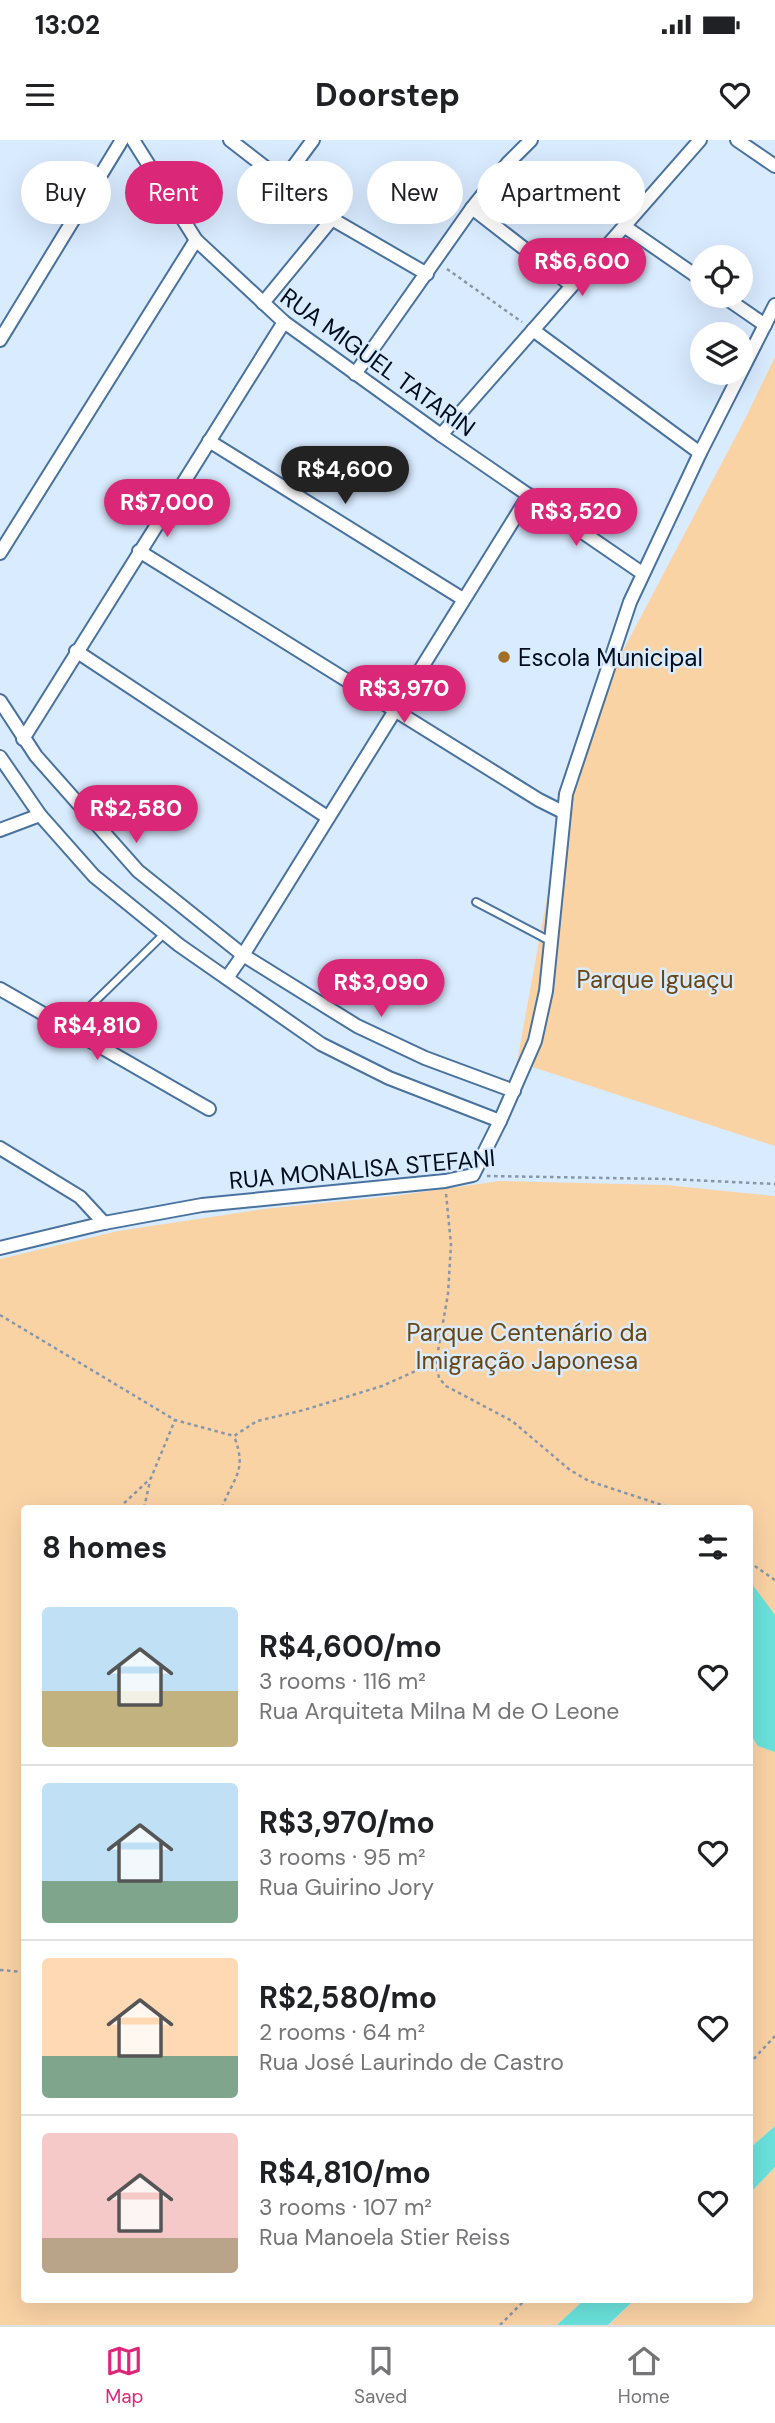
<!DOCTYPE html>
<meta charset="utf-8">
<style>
:root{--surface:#fff;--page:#f6f6f6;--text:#202124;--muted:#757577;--line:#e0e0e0;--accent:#db2777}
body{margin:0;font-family:"DM Sans",sans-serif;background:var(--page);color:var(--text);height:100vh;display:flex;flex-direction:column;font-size:26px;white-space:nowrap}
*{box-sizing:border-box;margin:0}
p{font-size:23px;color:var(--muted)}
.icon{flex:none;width:38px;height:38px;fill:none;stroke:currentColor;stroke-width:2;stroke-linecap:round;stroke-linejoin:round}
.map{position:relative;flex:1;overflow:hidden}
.drawer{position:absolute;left:21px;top:1365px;width:732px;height:798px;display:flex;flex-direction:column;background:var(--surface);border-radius:7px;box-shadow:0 7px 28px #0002}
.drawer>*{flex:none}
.banner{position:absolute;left:21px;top:21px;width:733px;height:63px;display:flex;gap:14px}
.buttons{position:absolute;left:690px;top:105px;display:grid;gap:14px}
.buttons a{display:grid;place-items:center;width:63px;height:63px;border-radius:50%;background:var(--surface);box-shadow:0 7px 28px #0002;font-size:35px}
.price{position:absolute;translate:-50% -60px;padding:0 16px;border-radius:24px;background:var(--accent);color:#fff;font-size:23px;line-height:46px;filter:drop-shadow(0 2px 4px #0008)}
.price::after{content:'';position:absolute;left:50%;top:42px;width:21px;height:16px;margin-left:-10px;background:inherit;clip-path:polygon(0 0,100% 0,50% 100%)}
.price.current{background:#222;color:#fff}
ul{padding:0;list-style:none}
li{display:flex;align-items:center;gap:21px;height:175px;padding:0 21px}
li+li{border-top:2px solid var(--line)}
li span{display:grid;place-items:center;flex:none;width:196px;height:140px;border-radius:7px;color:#555}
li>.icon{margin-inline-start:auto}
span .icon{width:84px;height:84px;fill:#fffc;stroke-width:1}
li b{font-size:30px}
h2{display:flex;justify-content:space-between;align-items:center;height:84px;padding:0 21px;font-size:30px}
.chip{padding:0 24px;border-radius:32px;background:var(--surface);box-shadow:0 7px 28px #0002;font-size:24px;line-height:63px}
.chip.current{background:var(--accent);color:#fff}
.status{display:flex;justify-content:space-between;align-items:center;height:49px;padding:0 35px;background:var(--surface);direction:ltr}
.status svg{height:19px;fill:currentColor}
header{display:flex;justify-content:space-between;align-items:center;height:91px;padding:0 21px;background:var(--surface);font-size:32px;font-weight:700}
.dock{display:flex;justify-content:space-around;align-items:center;height:98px;border-top:2px solid var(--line);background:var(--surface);font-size:19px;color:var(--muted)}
.dock a{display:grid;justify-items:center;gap:4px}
.dock .current{color:var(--accent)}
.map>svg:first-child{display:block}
.green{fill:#fad3a5}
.water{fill:#6ae2dc}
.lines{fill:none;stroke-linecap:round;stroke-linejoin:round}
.lane-casing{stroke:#49729e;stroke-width:10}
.street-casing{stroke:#49729e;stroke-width:16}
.path{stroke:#8796a9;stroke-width:2.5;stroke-dasharray:3.5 3.5;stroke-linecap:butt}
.lane{stroke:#fff;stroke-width:6}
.street{stroke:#fff;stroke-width:12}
.poi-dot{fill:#a36f27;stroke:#d9ebff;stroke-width:2.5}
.labels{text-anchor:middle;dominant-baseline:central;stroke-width:5;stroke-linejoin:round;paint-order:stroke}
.street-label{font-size:24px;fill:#010d1d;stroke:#d9ebff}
.poi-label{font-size:24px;fill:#010d1d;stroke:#d9ebff;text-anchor:start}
.park-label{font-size:24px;fill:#6a450f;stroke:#d9ebff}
</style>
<div class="status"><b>13:02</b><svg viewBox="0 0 49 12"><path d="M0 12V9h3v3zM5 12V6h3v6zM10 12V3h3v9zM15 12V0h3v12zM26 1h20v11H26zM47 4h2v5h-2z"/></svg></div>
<header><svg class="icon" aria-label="menu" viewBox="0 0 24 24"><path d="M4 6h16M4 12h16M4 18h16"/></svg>Doorstep<svg class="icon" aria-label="heart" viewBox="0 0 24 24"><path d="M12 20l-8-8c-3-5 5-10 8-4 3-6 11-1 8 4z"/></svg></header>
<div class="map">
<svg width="775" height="2185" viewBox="0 0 775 2185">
<rect width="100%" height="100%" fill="#d9ebff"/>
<g class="green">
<polygon points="775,217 775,1006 517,922 561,681 606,543 746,277"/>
<polygon points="500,1041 666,1045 775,1056 775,1986 749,2009 749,1368 24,1368 24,2160 584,2160 557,2185 0,2185 0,1119 118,1091 264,1069 393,1056"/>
<polygon points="775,2027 775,2185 609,2185 634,2160 749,2160 749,2054"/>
</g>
<g class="water">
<polygon points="749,1440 775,1475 775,1612 758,1606 749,1592"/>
<polygon points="775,1986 775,2027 749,2054 749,2009"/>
<polygon points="584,2160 634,2160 608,2185 557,2185"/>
</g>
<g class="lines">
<defs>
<g id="lane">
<polyline points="476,762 550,801"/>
<polyline points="69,887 165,793"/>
</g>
<g id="street">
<polyline points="133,0 196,100 284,182 441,295 642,433"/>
<polyline points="230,0 332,79 427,134"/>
<polyline points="737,0 775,26"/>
<polyline points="282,42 313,0"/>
<polyline points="472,68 571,145"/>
<polyline points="624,86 702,140"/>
<polyline points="723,156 765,185"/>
<polyline points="263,163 332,79"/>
<polyline points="533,190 700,313"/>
<polyline points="0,200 122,0"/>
<polyline points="355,234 472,68 508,23 531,0"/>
<polyline points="441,295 700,0"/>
<polyline points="209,301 463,459"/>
<polyline points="139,411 539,660 563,672"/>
<polyline points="0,413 196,100"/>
<polyline points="76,511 327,677"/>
<polyline points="0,561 36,616 138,731 243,815 357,886 425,918 514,951"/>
<polyline points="23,599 284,182"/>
<polyline points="0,617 40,675 94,736 179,805 321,904 389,938 500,981"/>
<polyline points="0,690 40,675"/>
<polyline points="227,838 243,815 529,355"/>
<polyline points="0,849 209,969"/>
<polyline points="0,1008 80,1057 104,1083"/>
<polyline points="0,1108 104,1083 202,1065 445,1041 473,1035 500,981 535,901 546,851 566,654 630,462 700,313 775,165"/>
</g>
</defs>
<use href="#lane" class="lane-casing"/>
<use href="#street" class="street-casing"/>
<g class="path">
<polyline points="447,129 522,182"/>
<polyline points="487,1036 668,1039 775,1044"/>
<polyline points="446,1054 451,1104 448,1154 436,1222 439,1238 446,1246 512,1281 570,1330 589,1341 671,1368"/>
<polyline points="0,1175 175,1280 234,1296"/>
<polyline points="119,1368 151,1338 175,1280"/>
<polyline points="144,1368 150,1341"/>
<path d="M222 1368C233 1337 248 1332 234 1296L257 1281 304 1270 382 1246 436 1222"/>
<polyline points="749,1422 775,1440"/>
<polyline points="0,1830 24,1832"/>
<polyline points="749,1924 775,1896"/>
<polyline points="500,2185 525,2160"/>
</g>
<use href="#lane" class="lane"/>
<use href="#street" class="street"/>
</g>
<circle class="poi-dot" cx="504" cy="517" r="7"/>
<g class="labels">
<g class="street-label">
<text transform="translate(378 222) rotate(36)">RUA MIGUEL TATARIN</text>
<text transform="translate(362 1029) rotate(-5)">RUA MONALISA STEFANI</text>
</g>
<g class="poi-label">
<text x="518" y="517">Escola Municipal</text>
</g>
<g class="park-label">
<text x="655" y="839">Parque Iguaçu</text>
<text x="527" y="1192">Parque Centenário da<tspan x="527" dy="28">Imigração Japonesa</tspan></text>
</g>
</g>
</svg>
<div class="buttons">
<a><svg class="icon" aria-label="locate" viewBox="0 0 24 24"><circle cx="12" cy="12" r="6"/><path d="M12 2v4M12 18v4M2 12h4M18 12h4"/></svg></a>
<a><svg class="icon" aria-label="layers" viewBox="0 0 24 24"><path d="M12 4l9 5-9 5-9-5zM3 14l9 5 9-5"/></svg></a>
</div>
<b class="price" style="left:582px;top:158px">R$6,600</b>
<b class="price current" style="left:345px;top:366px">R$4,600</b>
<b class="price" style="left:167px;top:399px">R$7,000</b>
<b class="price" style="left:576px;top:408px">R$3,520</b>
<b class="price" style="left:404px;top:585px">R$3,970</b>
<b class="price" style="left:136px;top:705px">R$2,580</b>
<b class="price" style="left:381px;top:879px">R$3,090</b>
<b class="price" style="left:97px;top:922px">R$4,810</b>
<div class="banner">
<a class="chip">Buy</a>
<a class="chip current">Rent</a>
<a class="chip">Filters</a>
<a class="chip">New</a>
<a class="chip">Apartment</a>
</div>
<section class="drawer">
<h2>8 homes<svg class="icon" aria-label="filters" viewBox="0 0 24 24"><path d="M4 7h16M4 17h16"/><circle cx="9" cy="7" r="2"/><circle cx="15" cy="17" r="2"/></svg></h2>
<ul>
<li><span style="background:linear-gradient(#bfe0f5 60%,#c2b280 0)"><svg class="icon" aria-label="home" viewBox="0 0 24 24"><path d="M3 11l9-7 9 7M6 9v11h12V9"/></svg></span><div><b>R$4,600/mo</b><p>3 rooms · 116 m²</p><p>Rua Arquiteta Milna M de O Leone</p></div><svg class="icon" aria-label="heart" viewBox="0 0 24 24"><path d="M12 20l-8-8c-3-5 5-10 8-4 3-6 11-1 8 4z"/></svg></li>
<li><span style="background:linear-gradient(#bfe0f5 70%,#7fa58c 0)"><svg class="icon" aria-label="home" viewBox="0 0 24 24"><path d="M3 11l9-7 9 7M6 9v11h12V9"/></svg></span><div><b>R$3,970/mo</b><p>3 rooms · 95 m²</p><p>Rua Guirino Jory</p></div><svg class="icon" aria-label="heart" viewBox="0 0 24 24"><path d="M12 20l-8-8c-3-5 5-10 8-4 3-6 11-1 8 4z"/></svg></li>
<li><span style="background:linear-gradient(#ffd9b3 70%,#7fa58c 0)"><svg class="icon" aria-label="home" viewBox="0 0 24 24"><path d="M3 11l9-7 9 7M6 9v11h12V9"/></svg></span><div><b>R$2,580/mo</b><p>2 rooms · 64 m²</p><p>Rua José Laurindo de Castro</p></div><svg class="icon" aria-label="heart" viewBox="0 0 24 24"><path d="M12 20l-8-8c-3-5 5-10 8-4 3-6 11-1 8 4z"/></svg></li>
<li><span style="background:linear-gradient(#f6c9c9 75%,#b9a48a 0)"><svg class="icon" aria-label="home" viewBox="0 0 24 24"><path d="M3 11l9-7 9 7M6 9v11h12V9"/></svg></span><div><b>R$4,810/mo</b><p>3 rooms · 107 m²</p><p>Rua Manoela Stier Reiss</p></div><svg class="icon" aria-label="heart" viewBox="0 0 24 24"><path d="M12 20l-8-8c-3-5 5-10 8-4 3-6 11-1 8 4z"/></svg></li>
</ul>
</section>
</div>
<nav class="dock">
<a class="current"><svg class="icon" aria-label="map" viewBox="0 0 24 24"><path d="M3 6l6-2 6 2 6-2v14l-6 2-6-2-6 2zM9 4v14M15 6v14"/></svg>Map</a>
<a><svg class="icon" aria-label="saved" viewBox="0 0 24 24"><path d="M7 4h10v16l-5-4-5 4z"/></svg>Saved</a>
<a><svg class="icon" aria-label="home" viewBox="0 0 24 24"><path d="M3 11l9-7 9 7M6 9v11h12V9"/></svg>Home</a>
</nav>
